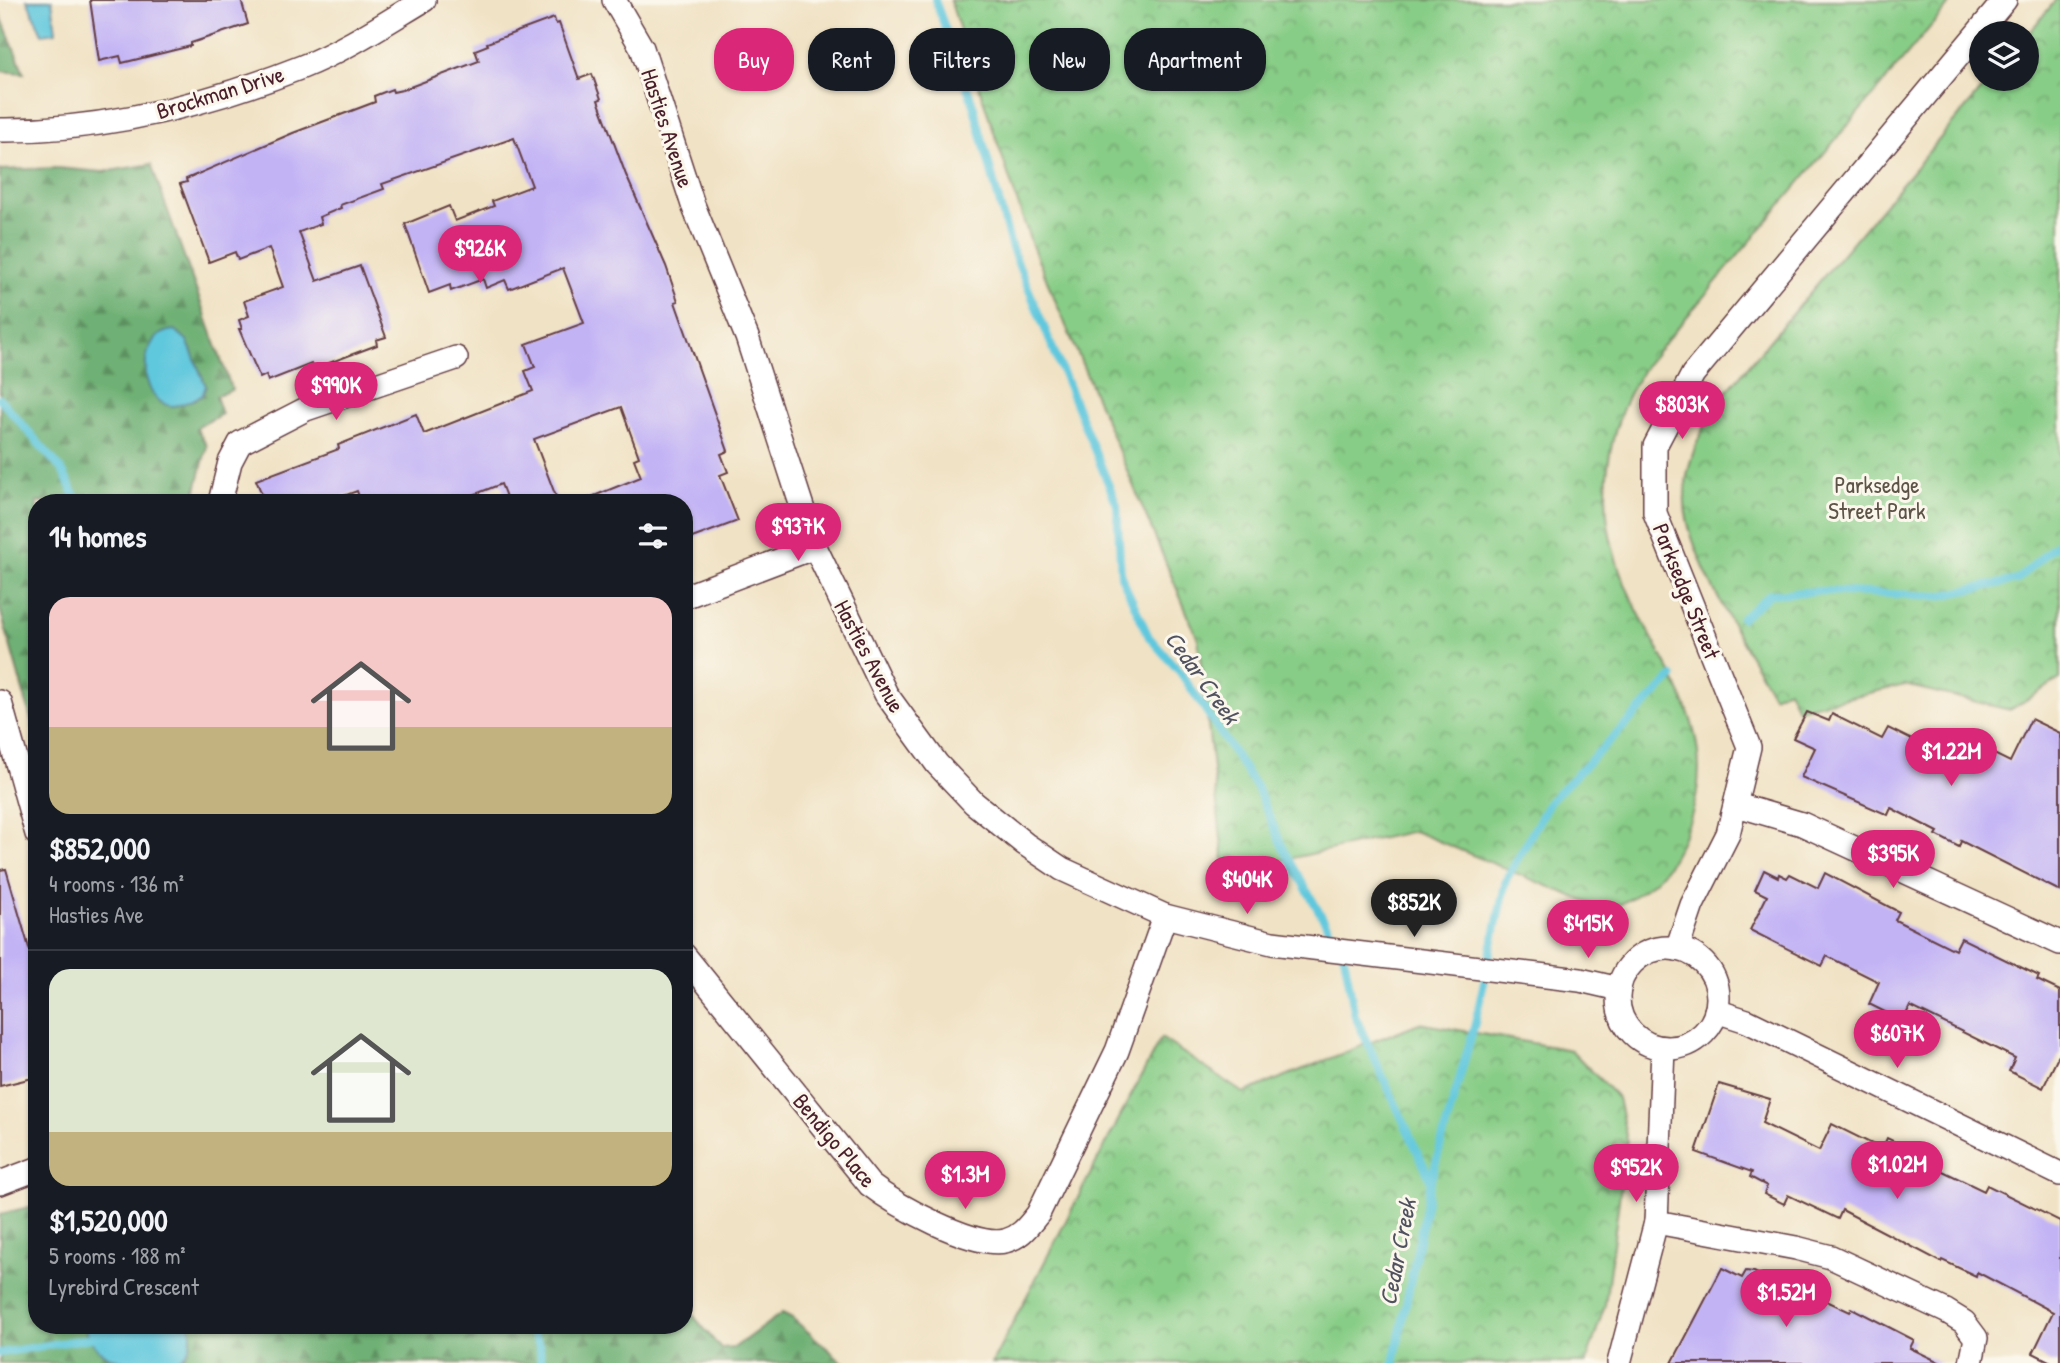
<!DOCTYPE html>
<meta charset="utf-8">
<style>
:root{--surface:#171b24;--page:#242831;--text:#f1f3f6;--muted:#9ea1a6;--line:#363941;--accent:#db2777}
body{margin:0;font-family:"Patrick Hand",sans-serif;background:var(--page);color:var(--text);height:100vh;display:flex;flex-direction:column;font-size:26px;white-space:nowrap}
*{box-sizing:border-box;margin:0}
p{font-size:23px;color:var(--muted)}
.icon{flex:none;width:38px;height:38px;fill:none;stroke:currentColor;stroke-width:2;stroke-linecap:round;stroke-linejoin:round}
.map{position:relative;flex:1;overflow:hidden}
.side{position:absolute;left:28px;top:494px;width:665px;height:840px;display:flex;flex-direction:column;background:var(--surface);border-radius:28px;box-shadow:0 2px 5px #0004}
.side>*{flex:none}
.banner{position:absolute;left:714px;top:28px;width:665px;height:63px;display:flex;gap:14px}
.buttons{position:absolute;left:1969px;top:21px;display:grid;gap:14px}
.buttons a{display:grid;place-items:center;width:70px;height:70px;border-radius:50%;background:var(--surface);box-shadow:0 2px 5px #0004;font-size:35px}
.price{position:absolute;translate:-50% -60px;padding:0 16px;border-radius:24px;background:var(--accent);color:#fff;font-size:23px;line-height:46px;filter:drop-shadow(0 2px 4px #0008)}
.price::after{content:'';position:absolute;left:50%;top:42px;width:21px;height:16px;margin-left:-10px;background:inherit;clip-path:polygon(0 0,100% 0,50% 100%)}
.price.active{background:#222;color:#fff}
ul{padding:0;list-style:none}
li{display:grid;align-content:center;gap:14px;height:371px;padding:0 21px}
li+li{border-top:2px solid var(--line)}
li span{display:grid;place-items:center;height:217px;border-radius:21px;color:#555}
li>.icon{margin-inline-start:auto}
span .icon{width:126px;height:126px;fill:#fffc;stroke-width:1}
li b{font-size:30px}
h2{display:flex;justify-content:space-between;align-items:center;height:84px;padding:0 21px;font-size:30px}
.chip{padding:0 24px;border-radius:28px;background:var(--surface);box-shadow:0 2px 5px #0004;font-size:24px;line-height:63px}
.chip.active{background:var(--accent);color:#fff}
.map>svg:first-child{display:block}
.forest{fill:url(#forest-firs);stroke:#5c6850;stroke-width:2}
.park{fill:url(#park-crowns);stroke:#697659;stroke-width:2}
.water{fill:#60c8dd;stroke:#557484;stroke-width:2}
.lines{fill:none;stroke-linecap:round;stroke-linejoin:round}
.stream{stroke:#60c8dd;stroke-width:8}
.building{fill:#c2b3f5}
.minor-casing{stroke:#633c42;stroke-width:26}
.minor{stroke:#fff;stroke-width:23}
.labels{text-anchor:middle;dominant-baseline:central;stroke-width:6;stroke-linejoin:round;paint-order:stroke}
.street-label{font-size:23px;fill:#4a1f2b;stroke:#fbf7ec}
.park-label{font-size:23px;fill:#5d5347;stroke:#fbf7ec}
.water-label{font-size:24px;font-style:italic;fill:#515260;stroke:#fbf7ec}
</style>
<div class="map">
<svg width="2060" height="1363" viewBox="0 0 2060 1363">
<defs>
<pattern id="forest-firs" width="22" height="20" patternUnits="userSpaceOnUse" patternTransform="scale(1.75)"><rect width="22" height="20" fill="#6eb074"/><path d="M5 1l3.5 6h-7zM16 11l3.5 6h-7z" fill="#5c8f5f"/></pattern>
<pattern id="park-crowns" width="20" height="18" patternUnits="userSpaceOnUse" patternTransform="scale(1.75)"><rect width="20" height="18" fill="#88cd87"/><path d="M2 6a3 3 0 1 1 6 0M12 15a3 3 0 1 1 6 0" fill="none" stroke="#71a66f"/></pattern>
</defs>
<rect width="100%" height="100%" fill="#fbf7ec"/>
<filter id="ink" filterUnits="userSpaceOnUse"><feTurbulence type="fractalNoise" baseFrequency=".0143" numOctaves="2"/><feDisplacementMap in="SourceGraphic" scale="14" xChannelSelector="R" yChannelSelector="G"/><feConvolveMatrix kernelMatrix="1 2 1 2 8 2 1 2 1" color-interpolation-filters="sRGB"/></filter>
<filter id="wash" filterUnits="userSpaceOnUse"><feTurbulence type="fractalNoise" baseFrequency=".00686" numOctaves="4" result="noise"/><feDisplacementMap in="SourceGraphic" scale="28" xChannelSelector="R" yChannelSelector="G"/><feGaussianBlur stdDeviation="1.57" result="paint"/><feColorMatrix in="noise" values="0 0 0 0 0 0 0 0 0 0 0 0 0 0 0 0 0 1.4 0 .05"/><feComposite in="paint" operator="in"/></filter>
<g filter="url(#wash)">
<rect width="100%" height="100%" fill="#f0e2c4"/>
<g class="forest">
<polygon points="0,14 24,73 0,71"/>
<polygon points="151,164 232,390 216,396 222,414 196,428 207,446 193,502 37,502 37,740 0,609 0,170 57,168 103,172"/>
<polygon points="37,1205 37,1325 684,1325 684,1304 720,1348 735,1347 782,1313 791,1317 844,1363 0,1363 0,1214"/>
</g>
<g class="park">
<path d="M950 0H1953L1647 364C1610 417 1596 489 1614 552 1640 649 1730 717 1688 825 1669 874 1654 887 1608 911L1414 831 1225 873 1198 639 1031 243Z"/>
<path d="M2056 0H2060V679L2010 710 1905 685 1797 709 1788 689 1773 696C1747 649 1688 556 1685 505 1683 469 1699 433 1717 403L1990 79H2026L2027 35Z"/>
<polygon points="1419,1023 1571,1050 1618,1098 1627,1140 1605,1305 1586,1363 992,1363 1161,1038 1243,1093"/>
</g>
<g class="water">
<polygon points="27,0 52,0 56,32 42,34"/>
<path d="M175 330 187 340 206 386 202 396C193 399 180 407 171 406 138 402 135 331 175 330Z"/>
<path d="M84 1325H190C196 1360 176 1363 148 1363 118 1363 93 1357 84 1325Z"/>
</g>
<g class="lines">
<g class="stream">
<polyline points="935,0 973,104 1011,246 1117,505 1121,576 1149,637 1180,672 1257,788 1285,852 1344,955 1355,1016 1431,1181 1394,1363"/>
<polyline points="0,399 62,470 78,502"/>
<polyline points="1742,618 1770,594 1822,591 1939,596 2017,580 2060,541"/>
<polyline points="1431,1180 1475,1023 1506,880 1550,801 1673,677"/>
<polyline points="528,1325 540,1347 541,1363"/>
<polyline points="0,1353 97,1337"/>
</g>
</g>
<g id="blocks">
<g class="building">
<polygon points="90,0 241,0 248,24 191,43 191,46 122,63 120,56 99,61"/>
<polygon points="554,18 556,24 559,23 579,79 592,74 601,99 598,100 626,175 666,266 678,301 675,302 728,451 721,454 728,472 720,475 738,521 684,541 684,502 579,502 641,477 634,459 639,457 621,407 534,439 558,502 508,502 501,484 455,502 453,496 436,502 361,502 357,491 327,502 265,502 256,480 339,449 338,445 416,414 424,434 533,391 525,371 535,367 526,344 584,323 563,268 509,289 505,280 486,288 483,279 451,291 450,285 429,293 405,224 449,206 455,221 494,206 492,201 532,186 514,138 382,184 384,189 340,205 341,208 319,217 321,224 299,232 317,281 360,266 386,337 376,340 377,345 313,369 311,364 268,381 266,375 260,378 239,329 242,329 239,320 249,316 244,301 283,287 269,248 238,260 235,252 209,262 180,184 187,182 186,179 293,133 375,102 374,96 392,89 393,92 402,90 479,61 475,50 488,45 487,43"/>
<polygon points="1807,712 1829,721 1832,714 1882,739 1888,728 1930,749 1935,739 1946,745 1949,738 1981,754 1984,749 2010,762 2031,719 2060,733 2060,891 1961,841 1959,847 1936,835 1938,832 1891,808 1888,815 1801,777 1815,748 1793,738"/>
<polygon points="6,869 36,972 30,974 37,1001 37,1077 0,1086 0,870"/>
<polygon points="1764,870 1778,877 1779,874 1787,878 1790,874 1818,888 1825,873 1899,912 1895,920 1955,950 1961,938 2039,976 2037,980 2060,991 2060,1053 2043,1088 2009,1071 2015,1058 1910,1006 1903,1021 1869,1004 1879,982 1827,956 1822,966 1750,930 1767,896 1755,890"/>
<polygon points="1719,1084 1770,1099 1762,1123 1819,1151 1832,1124 1882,1149 1887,1138 1928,1158 1926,1163 1984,1191 1987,1185 2060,1221 2060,1363 2053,1363 2033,1353 2053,1312 1977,1272 1976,1276 1942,1260 1941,1262 1842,1210 1838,1219 1788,1195 1784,1204 1764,1194 1767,1186 1750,1177 1752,1172 1696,1152"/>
<polygon points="1722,1268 1742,1278 1746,1271 1754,1272 1778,1284 1779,1281 1800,1292 1801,1289 1850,1312 1852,1308 1914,1340 1910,1348 1941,1363 1672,1363"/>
</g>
</g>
</g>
<g filter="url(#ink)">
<use href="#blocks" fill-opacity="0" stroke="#633c42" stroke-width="2"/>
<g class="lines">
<defs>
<g id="minor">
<polyline points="614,0 642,48 693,205 747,337 815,547 886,694 937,764 974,803 1025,844 1062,869 1165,916 1272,943 1580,980 1619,989"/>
<path d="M0 130C102 131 208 104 302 67 345 50 384 24 424 0"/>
<polyline points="220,502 230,462 240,443 306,409 456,358"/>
<polyline points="684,597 815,547"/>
<polyline points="0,702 37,834"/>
<polyline points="1737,805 1802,824 2060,943"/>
<circle cx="1668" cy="998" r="50"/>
<polyline points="1677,949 1692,905 1728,834 1749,747 1655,513 1655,446 1693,374 2005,0"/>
<path d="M684 955 870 1185C896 1205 973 1248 1005 1241 1021 1237 1028 1226 1038 1214L1117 1051 1165 916"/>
<polyline points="1716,1011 1747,1021 2060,1174"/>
<polyline points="0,1183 37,1169"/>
<polyline points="1656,1222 1796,1248 1831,1257 1946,1311 1964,1322 1976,1338 1971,1363"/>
<polyline points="1619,1363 1656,1222 1663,1048"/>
</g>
</defs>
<use href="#minor" class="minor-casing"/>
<use href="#minor" class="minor"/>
</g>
</g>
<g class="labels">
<g class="street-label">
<text transform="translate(220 92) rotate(-17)">Brockman Drive</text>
<text transform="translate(668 128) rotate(72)">Hasties Avenue</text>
<text transform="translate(1687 591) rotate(68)">Parksedge Street</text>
<text transform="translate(870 656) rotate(62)">Hasties Avenue</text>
<text transform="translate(835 1140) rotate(50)">Bendigo Place</text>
</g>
<g class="park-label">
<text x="1877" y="484">Parksedge<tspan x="1877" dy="26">Street Park</tspan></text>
</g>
<g class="water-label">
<text transform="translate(1203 677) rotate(54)">Cedar Creek</text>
<text transform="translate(1397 1252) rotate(-79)">Cedar Creek</text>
</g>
</g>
</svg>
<div class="buttons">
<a><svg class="icon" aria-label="layers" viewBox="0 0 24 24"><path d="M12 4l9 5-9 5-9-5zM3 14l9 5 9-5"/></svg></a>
</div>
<b class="price" style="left:480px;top:285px">$926K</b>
<b class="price" style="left:336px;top:422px">$990K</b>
<b class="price" style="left:1682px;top:441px">$803K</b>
<b class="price" style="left:798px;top:563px">$937K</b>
<b class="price" style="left:1951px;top:788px">$1.22M</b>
<b class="price" style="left:1893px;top:890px">$395K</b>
<b class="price" style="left:1247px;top:916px">$404K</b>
<b class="price active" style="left:1414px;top:939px">$852K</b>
<b class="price" style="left:1588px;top:960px">$415K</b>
<b class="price" style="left:1897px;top:1070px">$607K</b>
<b class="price" style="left:1897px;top:1201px">$1.02M</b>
<b class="price" style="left:1636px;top:1204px">$952K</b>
<b class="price" style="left:965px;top:1211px">$1.3M</b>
<b class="price" style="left:1786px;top:1329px">$1.52M</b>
<div class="banner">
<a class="chip active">Buy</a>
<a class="chip">Rent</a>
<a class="chip">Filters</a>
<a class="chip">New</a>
<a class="chip">Apartment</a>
</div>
<section class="side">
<h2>14 homes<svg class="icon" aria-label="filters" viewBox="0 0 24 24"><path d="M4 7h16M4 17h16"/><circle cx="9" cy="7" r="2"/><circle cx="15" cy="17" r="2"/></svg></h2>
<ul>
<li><span style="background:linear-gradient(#f6c9c9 60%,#c2b280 0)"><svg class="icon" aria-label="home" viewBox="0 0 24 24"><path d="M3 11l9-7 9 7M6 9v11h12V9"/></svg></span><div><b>$852,000</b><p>4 rooms · 136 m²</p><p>Hasties Ave</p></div></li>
<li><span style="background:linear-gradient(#dfe7d0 75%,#c2b280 0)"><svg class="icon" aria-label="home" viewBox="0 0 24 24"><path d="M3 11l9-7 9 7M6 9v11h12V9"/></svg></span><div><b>$1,520,000</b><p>5 rooms · 188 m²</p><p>Lyrebird Crescent</p></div></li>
</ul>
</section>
</div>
